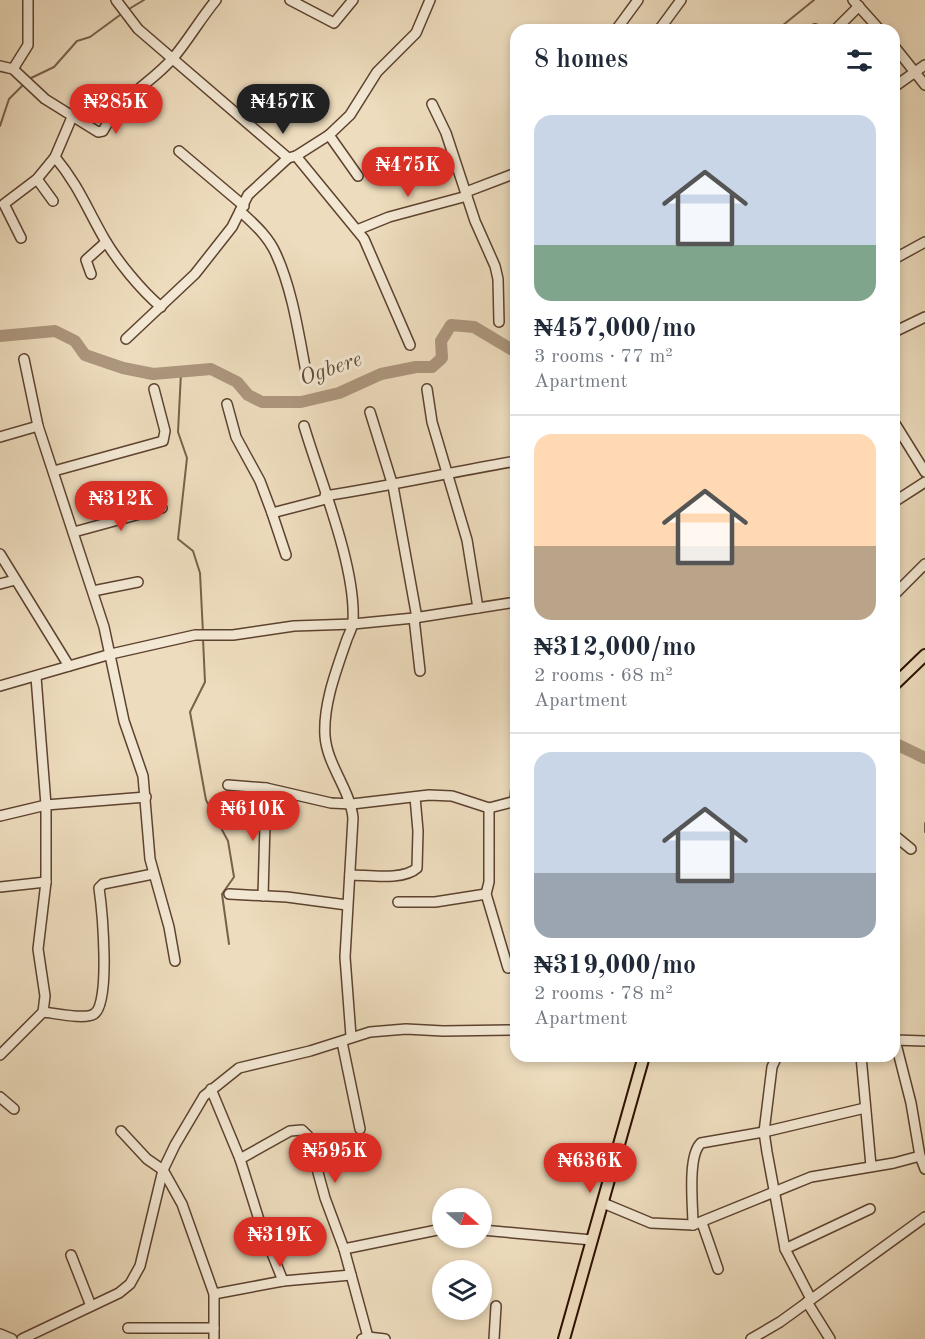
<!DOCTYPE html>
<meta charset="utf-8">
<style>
:root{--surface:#fff;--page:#f6f6f7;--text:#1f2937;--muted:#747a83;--line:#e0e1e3;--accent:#d93025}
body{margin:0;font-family:"Old Standard TT",serif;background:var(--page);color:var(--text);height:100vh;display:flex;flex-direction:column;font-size:22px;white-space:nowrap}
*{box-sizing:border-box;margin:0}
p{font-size:20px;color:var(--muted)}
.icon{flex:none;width:33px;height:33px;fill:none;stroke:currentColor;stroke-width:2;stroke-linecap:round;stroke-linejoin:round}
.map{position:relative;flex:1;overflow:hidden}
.side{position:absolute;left:510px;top:24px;width:390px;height:1038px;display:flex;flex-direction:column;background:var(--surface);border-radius:18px;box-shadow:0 3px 9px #0003}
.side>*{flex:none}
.needle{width:39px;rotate:110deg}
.controls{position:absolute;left:432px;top:1188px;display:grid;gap:12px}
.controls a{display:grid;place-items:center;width:60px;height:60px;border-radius:50%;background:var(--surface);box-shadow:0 3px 9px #0003;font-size:30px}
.price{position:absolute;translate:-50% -51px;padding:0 14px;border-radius:21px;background:var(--accent);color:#fff;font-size:20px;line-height:39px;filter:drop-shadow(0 2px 3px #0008)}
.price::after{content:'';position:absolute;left:50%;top:36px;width:18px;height:14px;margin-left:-9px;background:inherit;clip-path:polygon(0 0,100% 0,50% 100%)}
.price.on{background:#222;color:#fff}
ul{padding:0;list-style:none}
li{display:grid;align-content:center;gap:12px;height:318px;padding:0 24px}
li+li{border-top:2px solid var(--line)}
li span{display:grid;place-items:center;height:186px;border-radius:18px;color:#555}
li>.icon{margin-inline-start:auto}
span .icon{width:108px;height:108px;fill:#fffc;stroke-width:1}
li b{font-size:26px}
h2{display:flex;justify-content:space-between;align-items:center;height:72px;padding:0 24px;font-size:26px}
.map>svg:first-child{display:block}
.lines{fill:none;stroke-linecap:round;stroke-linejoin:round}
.stream{stroke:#79604b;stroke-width:2}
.river{stroke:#ac967d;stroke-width:12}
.minor-casing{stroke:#5d422f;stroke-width:12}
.major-casing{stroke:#2d0e00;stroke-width:14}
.minor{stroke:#f3e8d4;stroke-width:9}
.major{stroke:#eddcbd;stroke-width:10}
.labels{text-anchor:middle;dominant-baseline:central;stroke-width:6;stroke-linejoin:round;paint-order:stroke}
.water-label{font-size:22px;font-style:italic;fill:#664b38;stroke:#f3e8d4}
</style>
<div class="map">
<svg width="925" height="1339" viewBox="0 0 925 1339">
<rect width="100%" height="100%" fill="#eddcbd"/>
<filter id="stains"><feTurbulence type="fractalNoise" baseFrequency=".00333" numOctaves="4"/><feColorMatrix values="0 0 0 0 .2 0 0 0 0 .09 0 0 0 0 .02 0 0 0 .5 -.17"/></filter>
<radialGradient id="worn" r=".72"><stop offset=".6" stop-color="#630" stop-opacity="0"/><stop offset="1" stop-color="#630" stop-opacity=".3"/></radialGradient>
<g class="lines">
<g class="stream">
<polyline points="129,9 144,0"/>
<polyline points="777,30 814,0"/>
<polyline points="29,79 54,67 77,41 90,37 120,15"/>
<polyline points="0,126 9,99 25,83"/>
<polyline points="181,373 178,432 187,458 178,539 193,551 200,573 203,633"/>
<polyline points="203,639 205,682 190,712 206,800 228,841 234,877 222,894 229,944"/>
<polyline points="924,758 925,762"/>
<polyline points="925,823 925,832"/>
</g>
<g class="river">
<polyline points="0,336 55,331 75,341 85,355 123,368 153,374 211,369 237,382 248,395 262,402 301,402 339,393 381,374 416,367 432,367 442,358 441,341 451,325 474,327 516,352"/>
<polyline points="894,743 925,758"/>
</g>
<defs>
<g id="minor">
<polyline points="116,0 138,29 288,158 296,156 329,135 350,115 377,72 416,33 430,0"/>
<polyline points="290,0 334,23 353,0"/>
<polyline points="853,0 880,30"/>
<polyline points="815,29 816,30"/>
<polyline points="616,30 638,0"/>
<polyline points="659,30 681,0"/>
<polyline points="835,30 859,6"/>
<polyline points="894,46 925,85"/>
<path d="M0 66 13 69 45 99 98 132 103 131C122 94 149 86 174 57 189 39 201 18 216 0"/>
<polyline points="13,69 28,45 28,0"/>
<polyline points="894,87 925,65"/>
<polyline points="432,104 446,133 475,221 495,266 498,279 499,322"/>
<polyline points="329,135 358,176"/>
<polyline points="179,151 244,206"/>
<polyline points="296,156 364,239 410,345"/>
<path d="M55 157C79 186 87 209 105 240 118 262 141 290 161 307"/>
<polyline points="37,179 53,201"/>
<polyline points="466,192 516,173"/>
<path d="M240 211C254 224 268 236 276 254 293 291 299 337 307 377"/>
<polyline points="357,230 389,217 467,196"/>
<polyline points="21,238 4,204 37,179 55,157 72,117"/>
<polyline points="894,259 925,242"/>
<polyline points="91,274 86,260 106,242"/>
<polyline points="894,332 925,317"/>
<polyline points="126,339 195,274 232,227 248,195 288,158"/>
<polyline points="24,359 38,426 104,627 124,721 143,776 150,859 169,927 175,961"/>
<polyline points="427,389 432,422 467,540 478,608"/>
<polyline points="227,404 236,437 260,481 272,513 326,499"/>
<polyline points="370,412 393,486 417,618"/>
<polyline points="894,422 925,472"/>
<path d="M304 426C320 480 356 566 353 621 353 628 348 635 346 642 336 671 323 705 325 736 327 765 350 789 353 818L345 957 351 1036"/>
<polyline points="0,437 38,426"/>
<polyline points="54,471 163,441 165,431 154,389"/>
<path d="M325 496C389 486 452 472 516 461"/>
<polyline points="894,502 925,482"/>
<polyline points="272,513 286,555"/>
<polyline points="74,532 162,508"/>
<polyline points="0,554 69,666"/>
<polyline points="0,584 15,580"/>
<polyline points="93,591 138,582"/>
<polyline points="894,595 925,564"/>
<polyline points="414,618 420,671"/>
<polyline points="0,686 111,654 195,635 233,635 294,626 353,624 414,618 516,602"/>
<polyline points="228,785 266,788 331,803 352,804 429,795 452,796 489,808 516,801"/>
<polyline points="515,801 516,788"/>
<polyline points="489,808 489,882 486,894 508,968"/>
<polyline points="0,816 46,805 146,797"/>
<polyline points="894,835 911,849"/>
<path d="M350 875C368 875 403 881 417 868L418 831 415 797"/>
<polyline points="0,887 46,882"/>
<polyline points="229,894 287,897 347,905"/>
<polyline points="263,896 266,788"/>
<polyline points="398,902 435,902 486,894"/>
<path d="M43 1012C54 1013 85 1020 94 1014 111 1004 102 909 99 888L103 884 153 874"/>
<polyline points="894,1040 925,1041"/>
<polyline points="895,1040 911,1103 920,1156 925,1169"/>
<polyline points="342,1042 360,1129"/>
<polyline points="0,1055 43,1012 45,996 38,949 46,882 46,805 36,677"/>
<polyline points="777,1056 772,1067 764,1132 767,1152 785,1249 811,1299"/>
<polyline points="861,1056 871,1166"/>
<polyline points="211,1089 240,1159 260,1223 283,1281"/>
<polyline points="0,1097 14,1109"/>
<polyline points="121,1131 147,1159 163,1170 182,1204 214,1294 214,1339"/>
<polyline points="240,1159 290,1131 302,1130 308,1136 325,1198 344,1249 368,1337"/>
<polyline points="603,1203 651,1223 693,1225 811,1177 894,1163 920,1156"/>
<polyline points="702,1223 718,1269"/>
<path d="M693 1225C693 1206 687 1156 701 1143L764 1132 865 1108"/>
<polyline points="482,1230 592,1240"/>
<polyline points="344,1249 442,1229"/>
<polyline points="785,1249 870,1209"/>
<polyline points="71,1255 91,1306"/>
<polyline points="214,1294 283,1281 351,1275"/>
<polyline points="807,1302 830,1339"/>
<polyline points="128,1328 214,1328"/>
<polyline points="0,1334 12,1339"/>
<polyline points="22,1339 119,1293 130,1284 140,1266 163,1170 175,1145 204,1096 239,1068 310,1051 370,1032 406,1029 443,1031 516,1030"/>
<polyline points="362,1339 368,1337 385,1339"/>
<polyline points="494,1339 496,1306"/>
<polyline points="751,1339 780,1322 925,1217"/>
</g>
<g id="major">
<polyline points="894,685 925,655"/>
<polyline points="564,1339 644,1056"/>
</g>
</defs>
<use href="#minor" class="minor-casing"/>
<use href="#major" class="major-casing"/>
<use href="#minor" class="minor"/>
<use href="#major" class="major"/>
</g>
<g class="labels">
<g class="water-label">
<text transform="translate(331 369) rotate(-19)">Ogbere</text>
</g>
</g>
<rect width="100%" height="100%" filter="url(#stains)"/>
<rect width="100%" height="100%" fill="url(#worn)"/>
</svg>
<div class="controls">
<a><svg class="needle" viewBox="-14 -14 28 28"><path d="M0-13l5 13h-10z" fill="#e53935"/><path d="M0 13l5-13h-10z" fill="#747a83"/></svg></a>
<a><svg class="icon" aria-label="layers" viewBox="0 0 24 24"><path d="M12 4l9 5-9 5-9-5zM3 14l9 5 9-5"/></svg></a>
</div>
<b class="price" style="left:116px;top:135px">₦285K</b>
<b class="price on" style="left:283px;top:135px">₦457K</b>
<b class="price" style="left:408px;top:198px">₦475K</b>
<b class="price" style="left:121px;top:532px">₦312K</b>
<b class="price" style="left:253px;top:842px">₦610K</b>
<b class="price" style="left:335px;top:1184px">₦595K</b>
<b class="price" style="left:590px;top:1194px">₦636K</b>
<b class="price" style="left:280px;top:1268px">₦319K</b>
<section class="side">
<h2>8 homes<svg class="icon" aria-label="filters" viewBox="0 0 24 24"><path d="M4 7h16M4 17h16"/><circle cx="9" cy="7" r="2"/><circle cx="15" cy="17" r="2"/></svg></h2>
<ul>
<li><span style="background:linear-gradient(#c9d6e8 70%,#7fa58c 0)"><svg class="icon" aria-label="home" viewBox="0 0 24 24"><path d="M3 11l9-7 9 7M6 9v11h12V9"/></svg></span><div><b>₦457,000/mo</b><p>3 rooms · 77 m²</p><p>Apartment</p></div></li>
<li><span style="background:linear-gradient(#ffd9b3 60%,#b9a48a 0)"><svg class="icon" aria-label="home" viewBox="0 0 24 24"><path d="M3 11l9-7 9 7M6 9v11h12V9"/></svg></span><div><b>₦312,000/mo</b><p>2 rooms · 68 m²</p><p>Apartment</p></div></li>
<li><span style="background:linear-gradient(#c9d6e8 65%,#9aa5b1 0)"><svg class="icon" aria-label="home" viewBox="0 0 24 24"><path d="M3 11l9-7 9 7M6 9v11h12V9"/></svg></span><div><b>₦319,000/mo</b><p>2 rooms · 78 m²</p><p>Apartment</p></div></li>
</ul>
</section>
</div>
